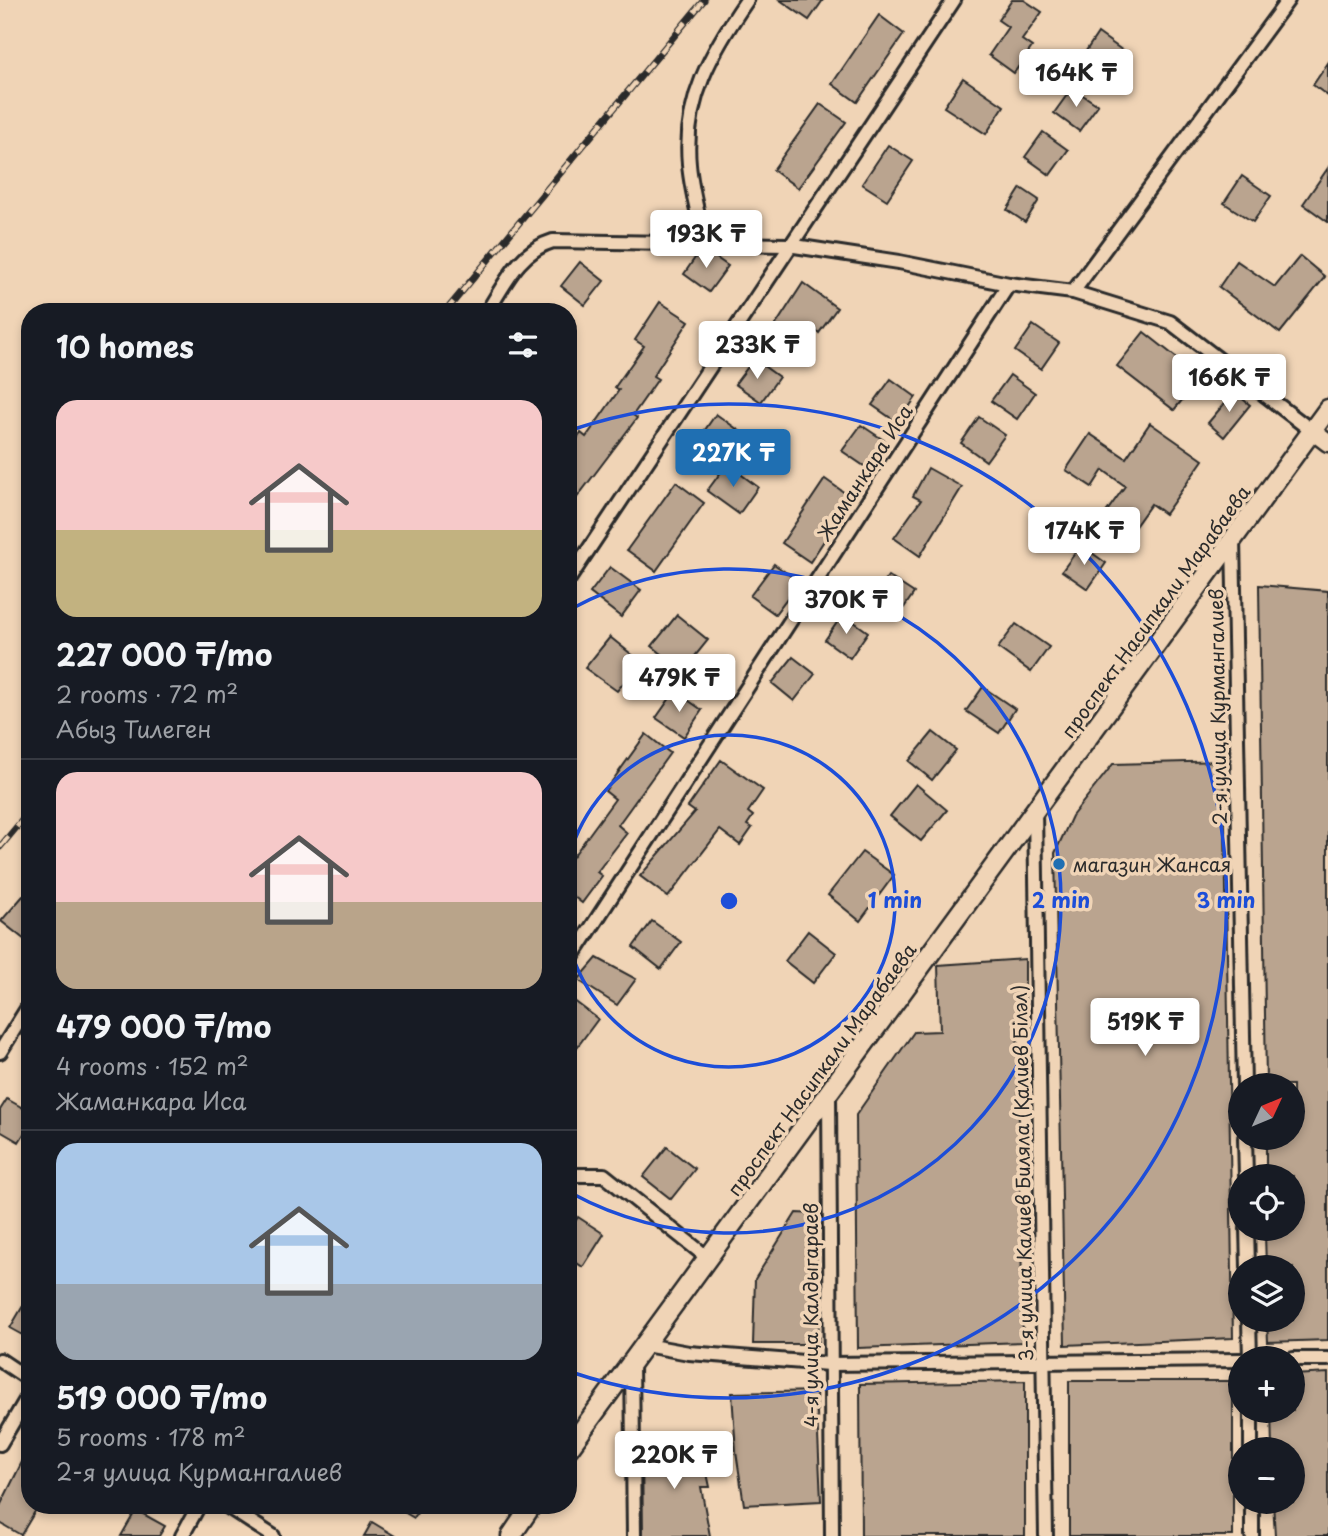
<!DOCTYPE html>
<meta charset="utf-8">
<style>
:root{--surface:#171b24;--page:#20242c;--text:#f1f3f6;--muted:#9ea1a6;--line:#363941;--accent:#1f6fb2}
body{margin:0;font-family:"Playpen Sans",sans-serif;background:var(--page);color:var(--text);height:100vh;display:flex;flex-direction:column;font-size:26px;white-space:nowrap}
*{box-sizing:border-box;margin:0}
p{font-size:23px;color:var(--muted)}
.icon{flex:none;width:38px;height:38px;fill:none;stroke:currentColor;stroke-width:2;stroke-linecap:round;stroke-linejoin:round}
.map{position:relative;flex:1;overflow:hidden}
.details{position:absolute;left:21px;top:303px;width:556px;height:1211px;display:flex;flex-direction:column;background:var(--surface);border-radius:28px;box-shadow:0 4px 10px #0003}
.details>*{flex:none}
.needle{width:46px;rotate:46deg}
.controls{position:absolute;left:1228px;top:1073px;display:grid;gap:14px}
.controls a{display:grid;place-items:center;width:77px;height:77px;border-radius:50%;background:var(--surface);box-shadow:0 4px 10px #0003;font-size:35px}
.price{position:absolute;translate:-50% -60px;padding:0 16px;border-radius:7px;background:#fff;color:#222;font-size:23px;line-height:46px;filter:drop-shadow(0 2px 4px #0008)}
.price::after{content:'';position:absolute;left:50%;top:42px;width:21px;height:16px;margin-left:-10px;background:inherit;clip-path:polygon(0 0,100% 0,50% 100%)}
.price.current{background:var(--accent);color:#fff}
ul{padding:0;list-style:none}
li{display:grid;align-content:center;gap:14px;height:371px;padding:0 35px}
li+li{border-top:2px solid var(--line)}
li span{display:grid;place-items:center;height:217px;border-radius:21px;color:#555}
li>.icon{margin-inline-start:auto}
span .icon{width:126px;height:126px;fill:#fffc;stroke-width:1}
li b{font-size:30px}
h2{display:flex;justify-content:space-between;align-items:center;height:84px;padding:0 35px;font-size:30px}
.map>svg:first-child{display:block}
.building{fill:#baa48f;stroke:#2b2b2b;stroke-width:2}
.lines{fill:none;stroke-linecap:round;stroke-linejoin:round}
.minor-casing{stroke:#2b2b2b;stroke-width:18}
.tertiary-casing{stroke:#2b2b2b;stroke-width:21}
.secondary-casing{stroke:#2b2b2b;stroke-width:23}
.minor{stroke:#f0d4b6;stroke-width:12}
.tertiary{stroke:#f0d4b6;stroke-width:16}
.secondary{stroke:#f0d4b6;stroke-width:18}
.rail-casing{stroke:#2b2b2b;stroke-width:7}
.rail{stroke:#f0d4b6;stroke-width:4.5;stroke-dasharray:13;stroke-linecap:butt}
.ring{fill:none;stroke:#1d4ed8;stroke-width:3.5}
.poi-dot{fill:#1f6fb2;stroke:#f0d4b6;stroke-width:2.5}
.labels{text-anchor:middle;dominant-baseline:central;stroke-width:7;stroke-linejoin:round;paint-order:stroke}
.street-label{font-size:19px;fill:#2b2b2b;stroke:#f0d4b6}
.poi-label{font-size:19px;fill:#2b2b2b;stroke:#f0d4b6;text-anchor:start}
.centre{fill:#1d4ed8;stroke:#f0d4b6;stroke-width:3.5}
.ring-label{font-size:21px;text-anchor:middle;font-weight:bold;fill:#1d4ed8;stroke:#f0d4b6;stroke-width:7;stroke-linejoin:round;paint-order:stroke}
</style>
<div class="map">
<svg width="1328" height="1536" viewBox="0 0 1328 1536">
<rect width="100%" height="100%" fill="#f0d4b6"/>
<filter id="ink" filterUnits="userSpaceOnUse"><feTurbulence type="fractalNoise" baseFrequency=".0143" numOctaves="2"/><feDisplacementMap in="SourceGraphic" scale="14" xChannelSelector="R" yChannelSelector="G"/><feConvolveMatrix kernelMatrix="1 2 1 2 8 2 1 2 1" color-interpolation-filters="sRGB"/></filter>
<g filter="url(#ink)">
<g class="building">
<polygon points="780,0 823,0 809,20"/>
<polygon points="1012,0 1024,0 1042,12 1022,40 1032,47 1014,73 989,55 1008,27 998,20"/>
<polygon points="879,15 904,34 857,102 832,84"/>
<polygon points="1098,33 1126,53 1109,80 1080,60"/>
<polygon points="1328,63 1328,96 1313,85"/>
<polygon points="963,78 1004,106 986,134 944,107"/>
<polygon points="1072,88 1098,105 1079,131 1054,113"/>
<polygon points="820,104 846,122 798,188 773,170"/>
<polygon points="1043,132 1068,150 1050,175 1025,157"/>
<polygon points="888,145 913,161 887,200 862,184"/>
<polygon points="1328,168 1328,222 1303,204"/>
<polygon points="1242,176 1271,196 1253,222 1224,203"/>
<polygon points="1021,188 1039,200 1025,222 1007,210"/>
<polygon points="699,252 708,252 728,266 709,292 684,274"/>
<polygon points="1300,256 1325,277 1280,333 1219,287 1237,261 1275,287"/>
<polygon points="580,262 604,281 585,305 561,286"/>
<polygon points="803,283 837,308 819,333 814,329 795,359 766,340"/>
<polygon points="660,302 689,321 653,376 658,379 633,415 637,418 569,508 569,451 581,433 586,437 619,390 615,387 644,346 635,340"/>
<polygon points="1033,325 1059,343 1041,369 1015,351"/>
<polygon points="1144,332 1201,377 1174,410 1117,366"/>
<polygon points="754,359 779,377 761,402 735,384"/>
<polygon points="1010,375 1035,393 1017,419 991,401"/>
<polygon points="891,379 916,397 898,423 872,405"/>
<polygon points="1234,392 1250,405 1224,437 1208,423"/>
<polygon points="716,414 741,432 723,458 698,440"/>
<polygon points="979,417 1005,435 986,461 961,443"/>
<polygon points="1150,423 1203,460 1165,514 1151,504 1121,546 1095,528 1125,486 1103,470 1092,487 1066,470 1090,434 1126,458"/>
<polygon points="861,425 888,443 870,470 842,451"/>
<polygon points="727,464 758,487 739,514 707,491"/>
<polygon points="928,468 962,487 920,556 894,538 921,500 913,496"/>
<polygon points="825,479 852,498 810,562 782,543"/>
<polygon points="676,482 704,503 656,571 627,550"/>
<polygon points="1081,545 1106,563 1088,589 1062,571"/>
<polygon points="774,564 799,582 775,614 750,596"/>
<polygon points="610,567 641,590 621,617 590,593"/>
<polygon points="888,576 914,593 896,619 870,601"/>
<polygon points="1259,585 1328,591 1328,1340 1268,1342 1267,1320 1293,1320 1293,1267 1266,1267 1265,1234 1266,1228 1293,1228 1293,1176 1266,1176 1266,1138 1293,1138 1293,1085 1266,1085"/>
<polygon points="843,614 868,632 850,658 825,640"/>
<polygon points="677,615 708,640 683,671 652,646"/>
<polygon points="1016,624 1049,647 1031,672 998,648"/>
<polygon points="610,637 641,662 617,691 585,668"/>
<polygon points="793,657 815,674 794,701 772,683"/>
<polygon points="983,687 1015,709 999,733 966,711"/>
<polygon points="675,691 702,710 684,737 656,718"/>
<polygon points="933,732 956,750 932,780 909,761"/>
<polygon points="646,734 670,753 618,825 627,833 597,872 602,876 582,903 569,893 569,862 615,799 605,791"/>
<polygon points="721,760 763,790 748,812 753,816 747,825 752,828 740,845 720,830 668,897 640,876 695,812 688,807"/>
<polygon points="1224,761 1233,1338 1065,1345 1055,853 1072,816 1113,764"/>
<polygon points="916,784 947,810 921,841 890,816"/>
<polygon points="862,852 894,875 860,921 828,895"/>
<polygon points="23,896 30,902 30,944 1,921"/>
<polygon points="652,921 681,942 661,969 633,947"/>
<polygon points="808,931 836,953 813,983 785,961"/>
<polygon points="597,958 636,979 617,1005 578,980"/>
<polygon points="1025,959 1025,1016 1017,1017 1023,1342 858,1348 856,1115 914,1032 940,1031 938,965"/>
<polygon points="569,997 598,1019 569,1058"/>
<polygon points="7,1099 30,1112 30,1124 19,1142 0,1131 0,1110"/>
<polygon points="667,1147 695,1169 671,1199 643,1177"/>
<polygon points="796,1213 815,1214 819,1344 753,1344 755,1279"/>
<polygon points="578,1217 604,1234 583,1267 569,1258 569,1231"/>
<polygon points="30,1294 30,1339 10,1328"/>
<polygon points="1328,1373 1328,1536 1275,1536 1273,1502 1293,1502 1293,1449 1272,1449 1271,1410 1293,1410 1293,1375"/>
<polygon points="1025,1381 1025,1536 861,1536 860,1384"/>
<rect x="1069" y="1381" width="164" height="155"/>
<polygon points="816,1391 821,1501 744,1505 736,1452 732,1393"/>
<polygon points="642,1445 701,1445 710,1487 701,1487 710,1536 643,1536"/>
<polygon points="30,1446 30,1505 37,1508 21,1535 0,1523 0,1506"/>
<polygon points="392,1505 422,1505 414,1518"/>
<polygon points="136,1510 165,1526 159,1536 121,1536"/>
<polygon points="372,1522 395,1536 364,1536"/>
</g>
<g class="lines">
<defs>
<g id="minor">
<path d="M705 244C699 218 691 190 689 164 683 100 712 51 747 0"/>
<polyline points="1073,292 1288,0"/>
<path d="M487 312C505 284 519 251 553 241L788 245 899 262 1009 284 1073 292 1170 322 1312 431"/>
<polyline points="1233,539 1244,1085"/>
<polyline points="569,579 954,0"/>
<polyline points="1035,810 1046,1536"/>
<polyline points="569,962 1009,284"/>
<polyline points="0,1052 30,1004"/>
<polyline points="829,1094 832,1536"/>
<polyline points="1245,1138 1246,1176"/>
<polyline points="569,1175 604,1175 708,1258"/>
<polyline points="1247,1228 1248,1267"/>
<polyline points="1249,1320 1250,1358"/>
<polyline points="645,1345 689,1353 829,1364 1241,1360"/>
<polyline points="1293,1359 1328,1359"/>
<polyline points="0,1360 30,1380"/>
<polyline points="632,1362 634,1536"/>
<polyline points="1251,1410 1251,1449"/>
<polyline points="0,1444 30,1393"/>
<polyline points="1252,1502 1252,1536"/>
<polyline points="225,1505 273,1536"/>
<polyline points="182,1536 199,1505"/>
</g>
<polyline id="tertiary" points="1312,431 1328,443"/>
<g id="secondary">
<polyline points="569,1448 1328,409"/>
<polyline points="511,1536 532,1505"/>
</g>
</defs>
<use href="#minor" class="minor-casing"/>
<use href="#tertiary" class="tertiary-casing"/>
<use href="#secondary" class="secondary-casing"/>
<use href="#minor" class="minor"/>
<use href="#tertiary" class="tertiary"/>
<use href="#secondary" class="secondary"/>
<defs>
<g id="rail">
<polyline points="445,312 704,0"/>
<polyline points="0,847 30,811"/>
</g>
</defs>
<use href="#rail" class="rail-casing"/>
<use href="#rail" class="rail"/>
</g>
</g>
<g class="ring">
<path d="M569 857A166 166 0 1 1 569 945"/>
<path d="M571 609A332 332 0 1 1 571 1193"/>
<path d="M571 430A497 497 0 1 1 571 1372"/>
</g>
<circle class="poi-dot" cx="1059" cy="864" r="7"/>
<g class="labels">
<g class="street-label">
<text transform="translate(864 472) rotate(-57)">Жаманкара Иса</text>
<text transform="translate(1155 611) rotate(-54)">проспект Насипкали Марабаева</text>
<text transform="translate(1217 707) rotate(-91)">2-я улица Курмангалиев</text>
<text transform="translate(821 1069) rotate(-54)">проспект Насипкали Марабаева</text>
<text transform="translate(1022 1173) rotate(-91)">3-я улица Калиев Биляла (Қалиев Біләл)</text>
<text transform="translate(810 1315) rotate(-90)">4-я улица Калдыгараев</text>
</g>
<g class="poi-label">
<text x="1073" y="864">магазин Жансая</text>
</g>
</g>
<circle cx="729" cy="901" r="10" class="centre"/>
<g class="ring-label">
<text x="895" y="908">1 min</text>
<text x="1061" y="908">2 min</text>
<text x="1226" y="908">3 min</text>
</g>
</svg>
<div class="controls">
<a><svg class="needle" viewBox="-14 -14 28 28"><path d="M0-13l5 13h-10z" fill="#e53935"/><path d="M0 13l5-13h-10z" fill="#9ea1a6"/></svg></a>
<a><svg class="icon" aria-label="locate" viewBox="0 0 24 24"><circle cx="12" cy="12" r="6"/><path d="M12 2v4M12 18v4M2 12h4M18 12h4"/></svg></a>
<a><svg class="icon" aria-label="layers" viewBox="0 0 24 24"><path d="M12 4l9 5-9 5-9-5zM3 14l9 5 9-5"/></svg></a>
<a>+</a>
<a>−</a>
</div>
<b class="price" style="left:1076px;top:109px">164K ₸</b>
<b class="price" style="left:706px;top:270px">193K ₸</b>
<b class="price" style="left:757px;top:381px">233K ₸</b>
<b class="price" style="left:1229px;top:414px">166K ₸</b>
<b class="price current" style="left:733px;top:489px">227K ₸</b>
<b class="price" style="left:1084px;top:567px">174K ₸</b>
<b class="price" style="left:846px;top:636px">370K ₸</b>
<b class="price" style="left:679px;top:714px">479K ₸</b>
<b class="price" style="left:1145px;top:1058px">519K ₸</b>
<b class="price" style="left:674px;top:1491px">220K ₸</b>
<section class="details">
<h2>10 homes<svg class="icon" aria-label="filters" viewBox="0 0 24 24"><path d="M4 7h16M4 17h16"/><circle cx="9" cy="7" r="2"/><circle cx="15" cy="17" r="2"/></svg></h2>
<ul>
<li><span style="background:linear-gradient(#f6c9c9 60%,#c2b280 0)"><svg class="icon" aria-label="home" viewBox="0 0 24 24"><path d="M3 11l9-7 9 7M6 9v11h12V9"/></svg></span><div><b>227 000 ₸/mo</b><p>2 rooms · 72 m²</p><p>Абыз Тилеген</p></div></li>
<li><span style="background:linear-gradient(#f6c9c9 60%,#b9a48a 0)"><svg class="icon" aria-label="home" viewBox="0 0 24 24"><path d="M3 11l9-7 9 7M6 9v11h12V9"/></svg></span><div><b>479 000 ₸/mo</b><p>4 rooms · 152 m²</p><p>Жаманкара Иса</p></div></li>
<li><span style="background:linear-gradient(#a9c7e8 65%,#9aa5b1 0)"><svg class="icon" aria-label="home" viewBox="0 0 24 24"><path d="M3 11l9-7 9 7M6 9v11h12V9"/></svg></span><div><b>519 000 ₸/mo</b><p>5 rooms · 178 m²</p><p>2-я улица Курмангалиев</p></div></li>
</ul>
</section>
</div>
